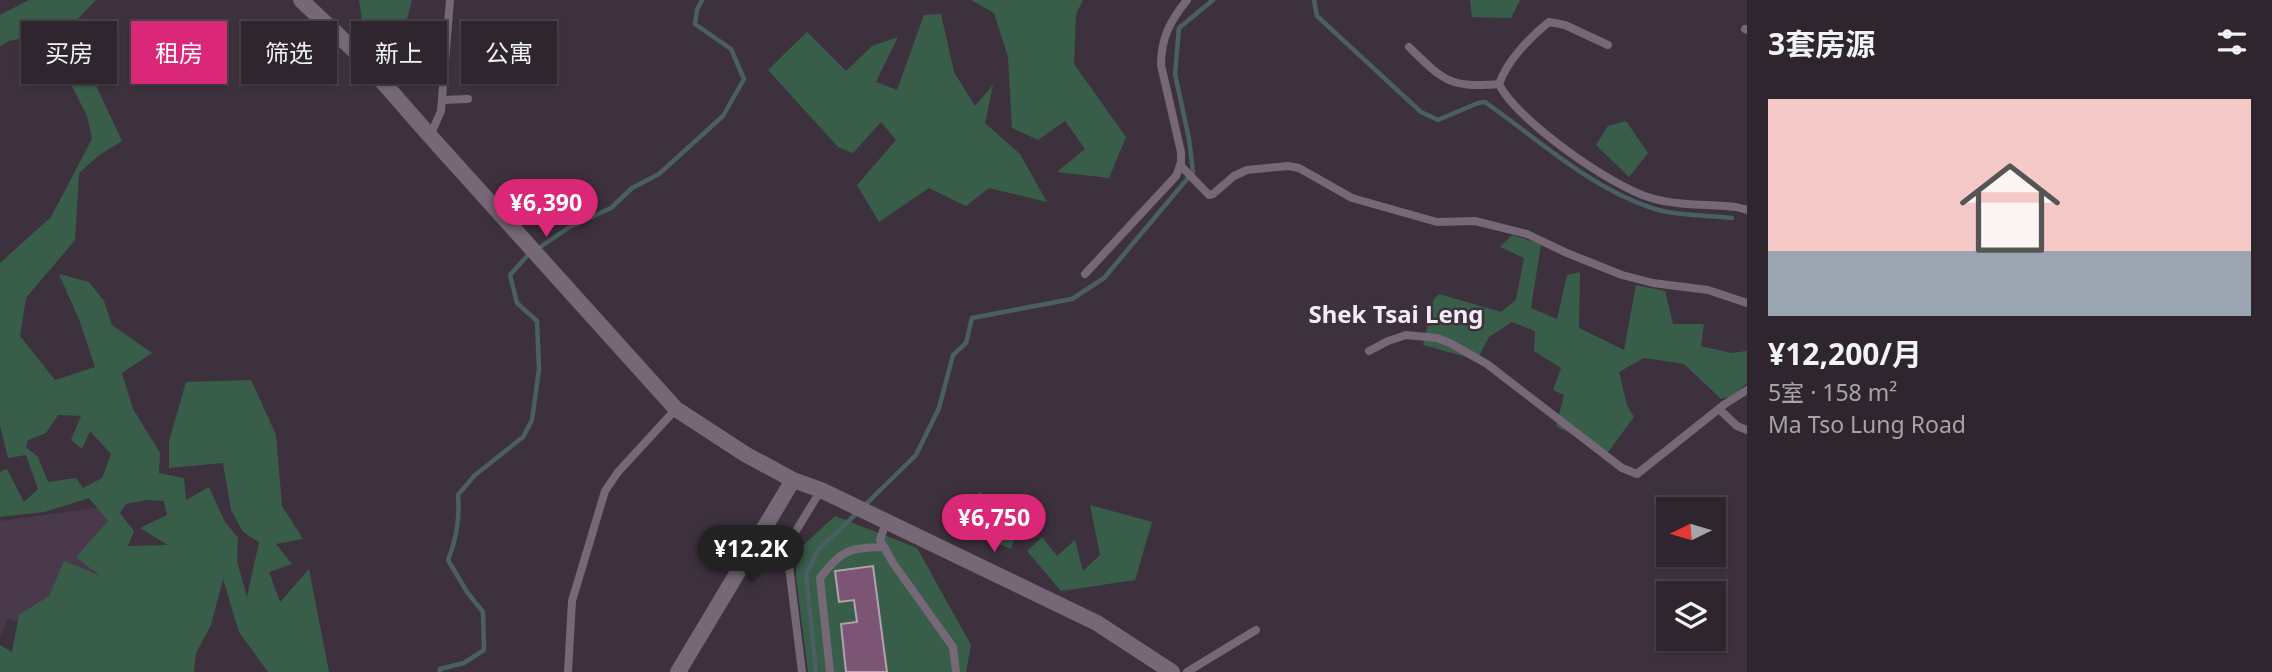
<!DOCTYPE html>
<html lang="zh">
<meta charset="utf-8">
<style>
:root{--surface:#2e252e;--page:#3a313a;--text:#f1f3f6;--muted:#a7a5aa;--line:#49424a;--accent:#db2777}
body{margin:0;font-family:"Noto Sans","Noto Sans SC",sans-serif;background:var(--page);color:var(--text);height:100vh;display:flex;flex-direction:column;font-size:26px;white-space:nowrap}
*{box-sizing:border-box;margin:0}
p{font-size:23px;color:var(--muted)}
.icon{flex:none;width:38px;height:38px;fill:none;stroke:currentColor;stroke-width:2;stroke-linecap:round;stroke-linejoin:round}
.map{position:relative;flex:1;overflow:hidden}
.sheet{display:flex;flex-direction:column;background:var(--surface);width:525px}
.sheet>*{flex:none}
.banner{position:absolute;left:21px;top:21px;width:665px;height:63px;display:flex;gap:14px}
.needle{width:46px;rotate:265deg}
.tools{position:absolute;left:1656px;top:497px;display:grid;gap:14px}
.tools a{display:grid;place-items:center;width:70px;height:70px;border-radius:0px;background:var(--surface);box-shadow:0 2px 5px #0004,0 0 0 2px var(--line);font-size:35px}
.price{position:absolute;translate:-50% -60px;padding:0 16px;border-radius:24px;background:var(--accent);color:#fff;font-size:23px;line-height:46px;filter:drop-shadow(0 2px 4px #0008)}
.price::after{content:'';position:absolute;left:50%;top:42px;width:21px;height:16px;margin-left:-10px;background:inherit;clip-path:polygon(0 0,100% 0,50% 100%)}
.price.current{background:#222;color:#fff}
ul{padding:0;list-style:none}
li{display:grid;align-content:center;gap:14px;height:371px;padding:0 21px}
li+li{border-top:2px solid var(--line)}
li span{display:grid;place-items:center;height:217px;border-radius:0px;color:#555}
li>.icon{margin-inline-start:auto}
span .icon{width:126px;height:126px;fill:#fffc;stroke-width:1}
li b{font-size:30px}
h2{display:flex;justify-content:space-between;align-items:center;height:84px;padding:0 21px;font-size:30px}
.tag{padding:0 24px;border-radius:0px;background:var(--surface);box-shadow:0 2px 5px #0004,0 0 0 2px var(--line);font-size:24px;line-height:63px}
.tag.current{background:var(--accent);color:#fff}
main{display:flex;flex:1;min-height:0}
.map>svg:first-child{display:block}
.built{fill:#4a394a}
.green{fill:#385e4a;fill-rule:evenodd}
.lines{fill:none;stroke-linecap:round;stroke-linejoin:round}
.stream{stroke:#495f63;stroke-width:4.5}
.building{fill:#7c5575;stroke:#b2a1af;stroke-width:2}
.service{stroke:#766876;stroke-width:8}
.minor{stroke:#766876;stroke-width:16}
.labels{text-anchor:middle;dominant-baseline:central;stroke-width:5;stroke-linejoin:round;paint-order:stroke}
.quarter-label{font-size:24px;font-weight:bold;fill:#f4ecf4;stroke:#3e313e}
</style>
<main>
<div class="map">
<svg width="1747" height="672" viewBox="0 0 1747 672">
<rect width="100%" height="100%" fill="#3e313e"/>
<polygon class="built" points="119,505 93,541 91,596 46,632 8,618 0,639 0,521"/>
<g class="green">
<polygon points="29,0 96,0 69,28 9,41 0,46 0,15"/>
<polygon points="359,0 412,0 405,27 362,20"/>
<polygon points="971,0 1083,0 1076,14 1074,64 1126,137 1109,178 1057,172 1085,149 1065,121 1038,140 1012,128 1008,57 994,13"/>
<polygon points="1470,0 1520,0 1511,18 1472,17"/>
<polygon points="941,14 954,72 975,106 993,85 985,123 1020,154 1047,202 989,188 966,206 929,188 879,222 857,185 896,140 881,122 853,153 838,147 768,70 807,32 846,71 872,46 898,37 876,82 897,90 924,15"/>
<path d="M92 77 122 141 98 156 79 173 75 240 26 298 20 336 55 380 95 367 80 322 59 274 89 282 104 301 112 325 152 353 122 373 133 409 160 453 159 473 184 478 186 500 209 487 225 522 238 538 237 561 247 597 259 542 243 532 231 510 223 463 169 468V441L186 382 251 380 276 435 282 506 303 539 276 544 292 564 269 572 280 602 309 569 329 672H268L239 632 223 579 211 625 196 653 194 672H0V645L12 652 19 615 49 596 64 561 99 575 76 557 108 521 89 498 44 512 0 517V472L7 469 24 502 38 489 26 455 8 458 0 426V263L51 217 92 139 87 116 69 80ZM58 415 81 416 71 440 82 449 90 431 111 454 102 478 83 488 76 478 48 482 38 457 26 447 28 440 46 433ZM146 500 164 501 167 515 140 528 168 545 128 546 134 531 120 513 126 504Z"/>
<polygon points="1626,121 1648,153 1629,177 1596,145 1608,126"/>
<polygon points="1512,235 1541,244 1531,308 1557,319 1567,275 1580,272 1579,328 1624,350 1636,285 1665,291 1673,324 1704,324 1701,346 1731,353 1747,351 1747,383 1732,396 1721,399 1684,364 1644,358 1619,372 1627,405 1634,417 1608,452 1556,426 1564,395 1553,390 1561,368 1534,351 1535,331 1512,322 1489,337 1477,360 1423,345 1434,299 1439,294 1501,312 1516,300 1524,258 1500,247"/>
<polygon points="980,491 1015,537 1011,549 978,535 970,513"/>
<polygon points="1090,505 1152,522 1135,580 1061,591 1027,551 1042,537 1057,556 1075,540 1083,571 1100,555"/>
<polygon points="835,516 917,548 971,645 966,672 808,672 796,577 797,551"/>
</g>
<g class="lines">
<g class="stream">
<path d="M1314 0 1317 16 1421 112 1438 120 1478 103 1485 102C1539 140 1589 187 1652 208 1675 216 1708 215 1732 218"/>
<polyline points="864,506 916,455 939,408 953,355 966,343 972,318 1072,299 1104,278 1193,172 1189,139 1175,74 1179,28 1213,0"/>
<path d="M440 672V669L464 663 484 650 483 612 467 592 448 560C457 538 460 518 458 495L475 475 523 437 532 420 539 369 537 321 517 303 510 275 527 256 568 228 611 208 632 188 659 174 723 116 744 79 731 49 695 24 697 10 702 0"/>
<polyline points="816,672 806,574 819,549 858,512"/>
</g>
</g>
<polygon class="building" points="873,566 887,672 846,672 841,624 857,622 854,600 839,602 835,571"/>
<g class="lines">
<g class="service">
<polyline points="1745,29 1747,30"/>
<path d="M1608 45 1565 25 1549 22C1530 37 1507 61 1499 84 1516 120 1612 187 1651 198 1678 206 1709 204 1736 207L1747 210"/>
<path d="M1409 47C1444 81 1449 88 1499 84"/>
<polyline points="442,100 468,99"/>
<polyline points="430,136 441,111 450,0"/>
<polyline points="1180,165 1209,195 1213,194 1234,176 1247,170 1288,166 1299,168 1352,198 1437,222 1475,221 1527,234 1567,253 1622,275 1653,283 1708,290 1747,303"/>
<path d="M1085 274 1176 176 1181 163V152L1161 65C1161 38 1170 21 1187 0"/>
<polyline points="1369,351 1388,341 1406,335 1437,338 1450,343 1487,364 1622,468 1637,474 1725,404 1747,390"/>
<polyline points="1719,409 1737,426 1747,430"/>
<polyline points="886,522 880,540 893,563 953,647 956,672"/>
<polyline points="568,672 572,601 605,491 618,472 676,409"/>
<polyline points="802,672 788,558 794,534 821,490"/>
<path d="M830 672 820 578C842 549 850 548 884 547"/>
<polyline points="1187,672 1256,630"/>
</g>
<g class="minor">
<polyline points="301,0 360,56 430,136 676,409 745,454 793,480 821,490 1097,623 1172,672"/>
<polyline points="678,672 793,480"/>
</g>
</g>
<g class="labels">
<g class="quarter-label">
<text x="1396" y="313">Shek Tsai Leng</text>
</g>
</g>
</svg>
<div class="tools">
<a><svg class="needle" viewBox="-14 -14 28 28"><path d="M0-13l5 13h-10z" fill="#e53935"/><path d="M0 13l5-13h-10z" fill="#a7a5aa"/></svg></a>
<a><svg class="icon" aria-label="layers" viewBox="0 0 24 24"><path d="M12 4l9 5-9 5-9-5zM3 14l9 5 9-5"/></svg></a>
</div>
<b class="price" style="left:546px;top:239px">¥6,390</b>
<b class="price" style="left:994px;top:554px">¥6,750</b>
<b class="price current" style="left:751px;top:585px">¥12.2K</b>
<div class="banner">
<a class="tag">买房</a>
<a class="tag current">租房</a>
<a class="tag">筛选</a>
<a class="tag">新上</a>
<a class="tag">公寓</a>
</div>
</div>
<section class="sheet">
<h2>3套房源<svg class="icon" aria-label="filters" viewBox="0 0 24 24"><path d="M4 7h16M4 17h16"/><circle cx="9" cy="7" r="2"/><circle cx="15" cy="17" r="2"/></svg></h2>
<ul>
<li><span style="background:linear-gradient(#f6c9c9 70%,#9aa5b1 0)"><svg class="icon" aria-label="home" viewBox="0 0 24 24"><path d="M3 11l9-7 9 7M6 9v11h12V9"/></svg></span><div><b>¥12,200/月</b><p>5室 · 158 m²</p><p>Ma Tso Lung Road</p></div></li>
</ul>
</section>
</main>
